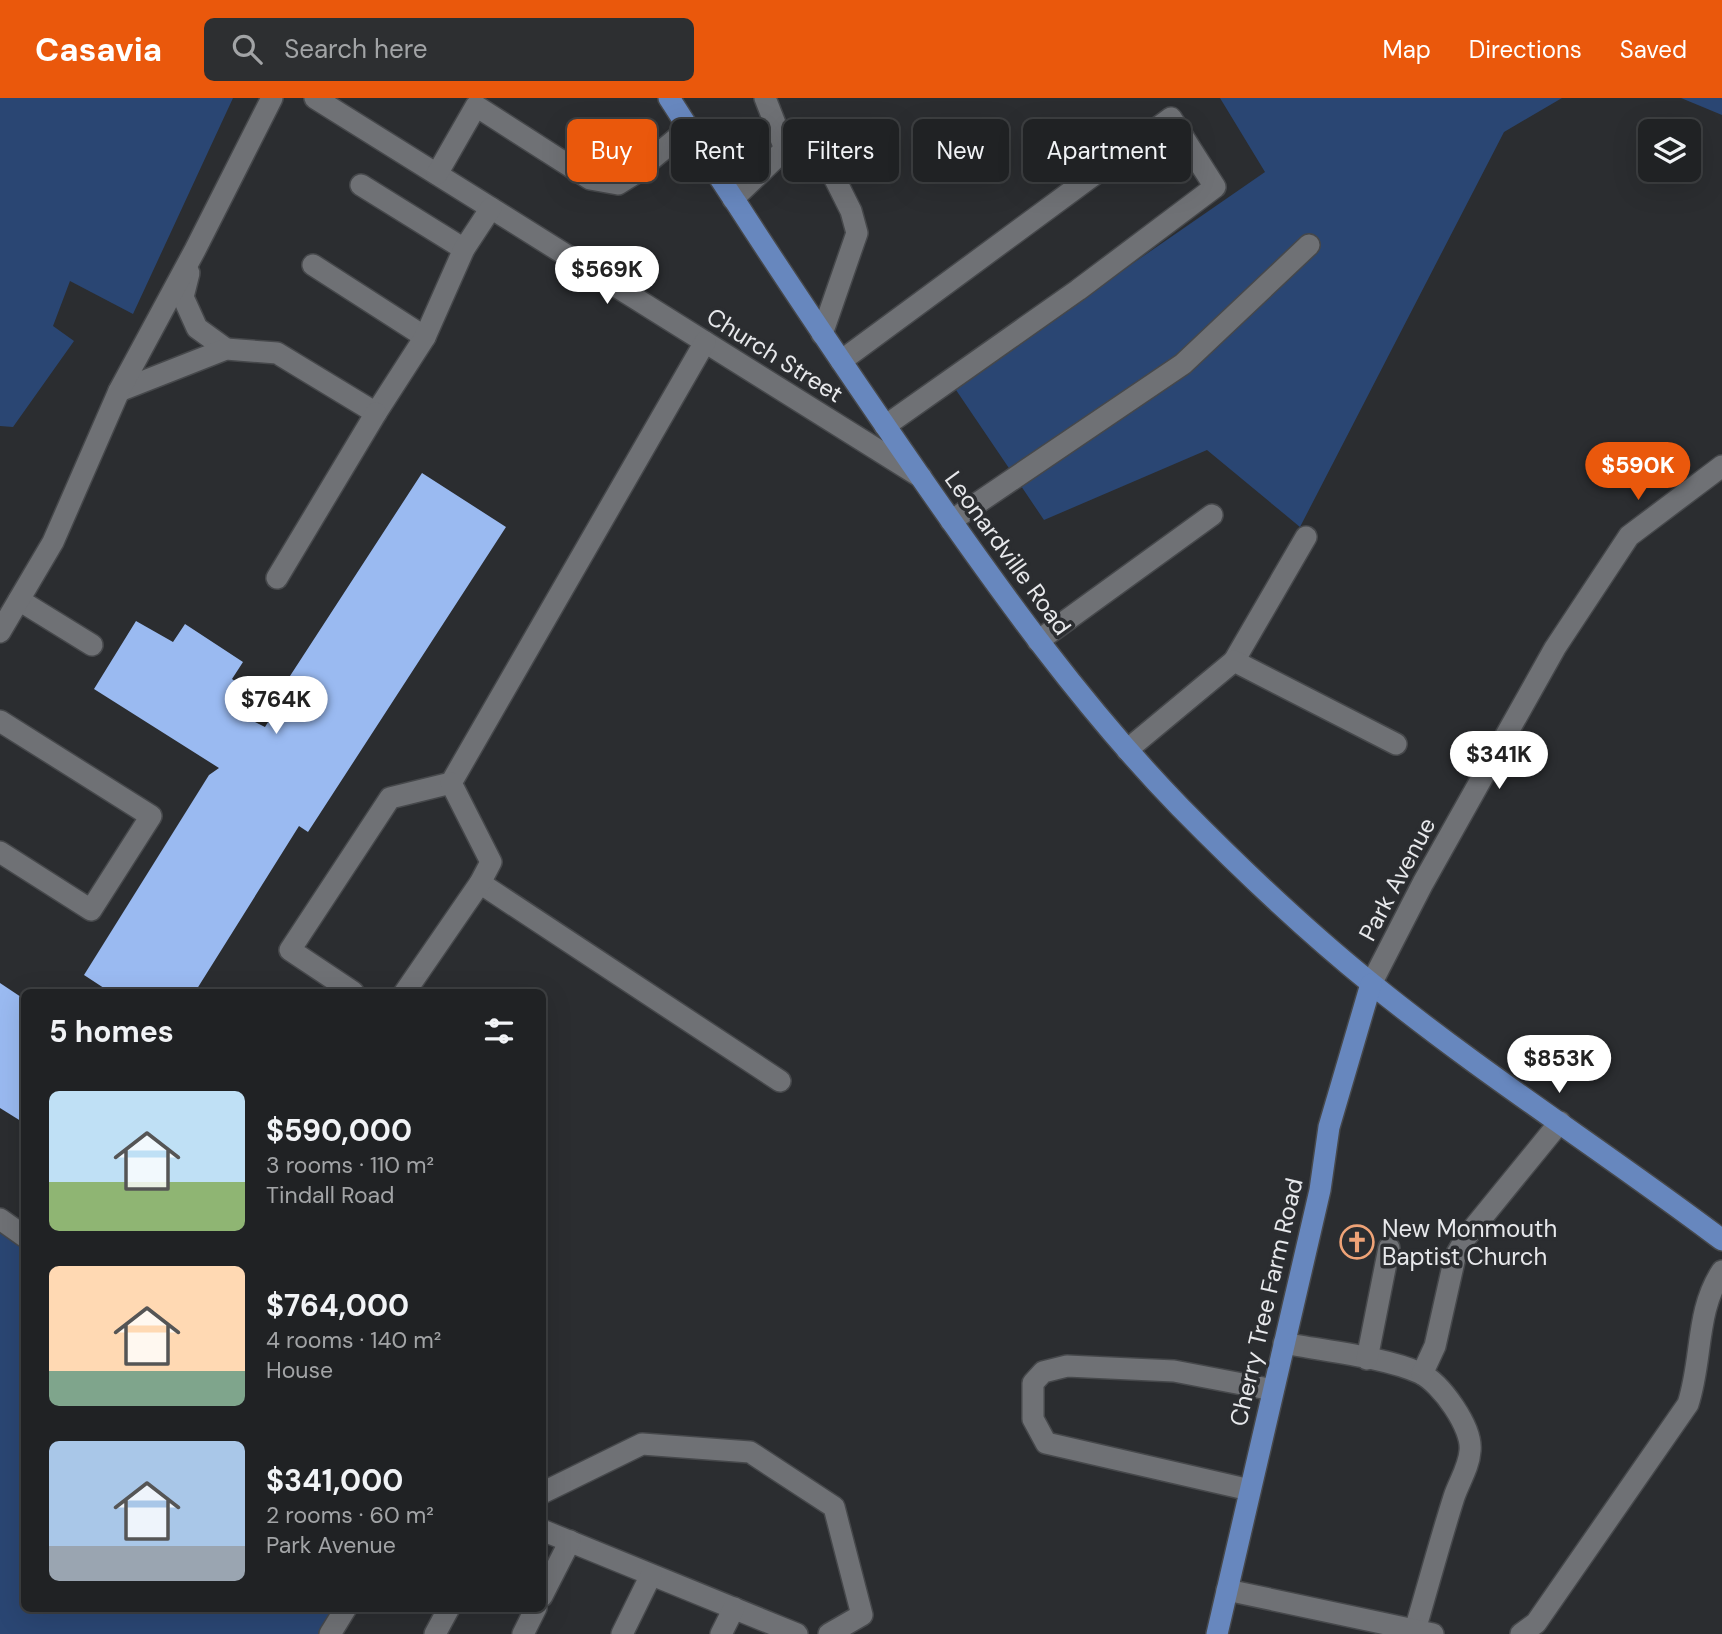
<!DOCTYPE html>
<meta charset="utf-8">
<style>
:root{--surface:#202224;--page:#2d2f31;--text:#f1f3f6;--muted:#a2a4a6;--line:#3d3f41;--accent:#ea580c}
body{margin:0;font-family:"DM Sans",sans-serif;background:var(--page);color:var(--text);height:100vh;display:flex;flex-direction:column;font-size:26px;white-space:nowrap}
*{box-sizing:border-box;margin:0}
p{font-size:23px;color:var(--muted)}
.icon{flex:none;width:38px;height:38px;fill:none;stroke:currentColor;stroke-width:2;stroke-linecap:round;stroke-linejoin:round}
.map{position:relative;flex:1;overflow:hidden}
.drawer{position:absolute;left:21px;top:891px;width:525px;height:623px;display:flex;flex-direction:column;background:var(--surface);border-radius:10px;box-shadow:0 7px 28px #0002,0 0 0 2px var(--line)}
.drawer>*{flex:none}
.top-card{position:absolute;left:567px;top:21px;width:665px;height:63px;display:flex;gap:14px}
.buttons{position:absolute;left:1638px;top:21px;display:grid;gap:14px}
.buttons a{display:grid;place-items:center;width:63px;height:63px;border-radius:10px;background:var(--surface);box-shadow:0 7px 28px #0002,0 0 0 2px var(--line);font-size:35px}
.price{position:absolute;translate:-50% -60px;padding:0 16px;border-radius:24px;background:#fff;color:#222;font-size:23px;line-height:46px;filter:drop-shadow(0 2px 4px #0008)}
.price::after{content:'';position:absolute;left:50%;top:42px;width:21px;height:16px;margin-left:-10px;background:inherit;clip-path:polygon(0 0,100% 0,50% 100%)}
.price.current{background:var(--accent);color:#fff}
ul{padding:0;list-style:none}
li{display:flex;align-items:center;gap:21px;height:175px;padding:0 28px}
li span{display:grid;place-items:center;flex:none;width:196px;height:140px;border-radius:10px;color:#555}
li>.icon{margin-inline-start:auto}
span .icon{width:84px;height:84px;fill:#fffc;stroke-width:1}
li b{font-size:30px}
h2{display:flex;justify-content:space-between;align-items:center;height:84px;padding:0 28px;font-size:30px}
.pill{padding:0 24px;border-radius:10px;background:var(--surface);box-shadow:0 7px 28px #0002,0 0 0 2px var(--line);font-size:24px;line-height:63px}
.pill.current{background:var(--accent);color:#fff}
header{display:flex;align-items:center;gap:42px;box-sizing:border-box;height:98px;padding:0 35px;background:var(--accent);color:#fff}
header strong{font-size:33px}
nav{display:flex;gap:38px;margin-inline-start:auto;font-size:24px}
.search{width:490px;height:63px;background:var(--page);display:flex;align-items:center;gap:18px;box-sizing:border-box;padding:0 24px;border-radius:10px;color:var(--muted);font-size:26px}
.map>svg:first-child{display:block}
.green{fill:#2a4673}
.building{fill:#9abaf1}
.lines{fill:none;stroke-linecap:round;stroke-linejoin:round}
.minor-casing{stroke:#46484b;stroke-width:24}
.major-casing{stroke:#46484b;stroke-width:24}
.minor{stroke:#6f7175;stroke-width:21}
.major{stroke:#6787be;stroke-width:21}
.labels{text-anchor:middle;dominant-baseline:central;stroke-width:7;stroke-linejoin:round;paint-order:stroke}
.street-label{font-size:24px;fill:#e7e8eb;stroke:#2b2d30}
.poi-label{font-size:24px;fill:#e7e8eb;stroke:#2b2d30;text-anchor:start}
</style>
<header>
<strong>Casavia</strong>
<div class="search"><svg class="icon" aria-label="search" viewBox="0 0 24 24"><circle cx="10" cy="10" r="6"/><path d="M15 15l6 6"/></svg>Search here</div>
<nav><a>Map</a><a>Directions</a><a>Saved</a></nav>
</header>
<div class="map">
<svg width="1722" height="1536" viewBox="0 0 1722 1536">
<rect width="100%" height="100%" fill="#2b2d30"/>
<g class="green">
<polygon points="0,0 233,0 133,216 70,183 53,228 74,243 13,329 0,328"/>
<polygon points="1220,0 1562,0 1504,34 1300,429 1207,352 1044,422 954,289 1265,74"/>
<polygon points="1681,0 1722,0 1722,17"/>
<polygon points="0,1109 24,1126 24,1510 337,1510 322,1536 0,1536"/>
</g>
<g class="building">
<polygon points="422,375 506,429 308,734 299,728 195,894 110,894 84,877 209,677 219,670 94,591 136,523 173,544 185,526 243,564 232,581 267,605 255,624 265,629 294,582 290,578"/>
<polygon points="0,885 24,901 24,1025 0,1010"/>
</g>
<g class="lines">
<defs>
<g id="minor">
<polyline points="315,0 921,379"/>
<polyline points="785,51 826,63 851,113 857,135 822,236"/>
<polyline points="437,76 476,8 590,81 618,86 634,76 689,30"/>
<polyline points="361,87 464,151"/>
<polyline points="733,101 785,51 765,0"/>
<polyline points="313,167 425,239"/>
<polyline points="189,175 183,199 197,230 226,251"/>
<polyline points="841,263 1171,20 1215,89 1078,192 885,328"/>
<polyline points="119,293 226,251 277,255 376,315 425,239 464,151 491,110"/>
<polyline points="951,423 1183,266 1309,147"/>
<polyline points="277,480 376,315"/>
<polyline points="19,502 92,547"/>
<polyline points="0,534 53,444 119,293 195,152 272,0"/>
<polyline points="1038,543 1212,417"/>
<polyline points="1234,563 1306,439"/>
<polyline points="0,623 151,718 91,812 0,754"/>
<polyline points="1127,652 1234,563 1396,646"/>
<polyline points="480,785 780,983"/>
<polyline points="1371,886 1423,785 1555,550 1629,438 1722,368"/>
<polyline points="353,894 290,852 390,700 451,685 705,244"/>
<polyline points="405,894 480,785 491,764 451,685"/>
<polyline points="0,1121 24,1138"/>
<path d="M1284 1245C1324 1253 1385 1259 1420 1275 1441 1285 1473 1330 1470 1353 1469 1369 1459 1384 1454 1399 1440 1443 1428 1488 1415 1532"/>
<polyline points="1367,1261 1389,1150"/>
<polyline points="1422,1276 1435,1248 1455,1159 1467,1138 1560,1024"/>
<polyline points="1250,1392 1046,1345 1033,1321 1033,1285 1043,1274 1067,1268 1174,1273 1273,1292"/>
<polyline points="542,1395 642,1346 750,1354 834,1409 862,1517 829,1536"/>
<polyline points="542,1432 797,1536"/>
<polyline points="1227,1492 1433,1536"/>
<polyline points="542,1498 570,1443"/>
<polyline points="330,1536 346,1510"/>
<polyline points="435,1536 449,1510"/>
<polyline points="523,1536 536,1510"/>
<polyline points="622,1536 651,1477"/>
<polyline points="721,1536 734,1510"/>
<path d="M1521 1536 1536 1525 1688 1306C1703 1260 1695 1214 1722 1173"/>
</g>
<g id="major">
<path d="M669 0C692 35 713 71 737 106 797 199 859 290 922 381 1002 496 1083 609 1180 709 1241 771 1305 832 1372 886 1484 977 1607 1055 1722 1142"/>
<polyline points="1217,1536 1320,1092 1329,1029 1371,886"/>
</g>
</defs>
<use href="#minor" class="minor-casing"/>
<use href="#major" class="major-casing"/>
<use href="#minor" class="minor"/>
<use href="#major" class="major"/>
</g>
<defs>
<symbol id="church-ring" viewBox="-11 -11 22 22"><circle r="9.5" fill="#2b2d30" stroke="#efa377" stroke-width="1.5"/><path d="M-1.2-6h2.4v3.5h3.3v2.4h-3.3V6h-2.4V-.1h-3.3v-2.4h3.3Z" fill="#efa377"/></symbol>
</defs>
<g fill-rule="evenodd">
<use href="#church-ring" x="1338" y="1125" width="38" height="38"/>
</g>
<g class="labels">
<g class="street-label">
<text transform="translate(775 257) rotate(32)">Church Street</text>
<text transform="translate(1008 455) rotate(54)">Leonardville Road</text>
<text transform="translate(1397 781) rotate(-62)">Park Avenue</text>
<text transform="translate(1266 1204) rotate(-77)">Cherry Tree Farm Road</text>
</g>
<g class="poi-label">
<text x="1382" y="1130">New Monmouth<tspan x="1382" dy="28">Baptist Church</tspan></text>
</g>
</g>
</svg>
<div class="buttons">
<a><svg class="icon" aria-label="layers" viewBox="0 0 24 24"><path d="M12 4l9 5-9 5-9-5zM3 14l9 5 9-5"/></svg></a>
</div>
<b class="price" style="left:607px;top:208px">$569K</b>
<b class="price current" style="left:1638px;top:404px">$590K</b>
<b class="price" style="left:276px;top:638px">$764K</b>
<b class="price" style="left:1499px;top:693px">$341K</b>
<b class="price" style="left:1559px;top:997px">$853K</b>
<div class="top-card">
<a class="pill current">Buy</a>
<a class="pill">Rent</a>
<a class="pill">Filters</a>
<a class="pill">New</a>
<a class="pill">Apartment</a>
</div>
<section class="drawer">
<h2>5 homes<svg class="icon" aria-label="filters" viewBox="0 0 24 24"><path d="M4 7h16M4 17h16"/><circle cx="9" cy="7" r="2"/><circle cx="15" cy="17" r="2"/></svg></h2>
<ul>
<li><span style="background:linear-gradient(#bfe0f5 65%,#8fb573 0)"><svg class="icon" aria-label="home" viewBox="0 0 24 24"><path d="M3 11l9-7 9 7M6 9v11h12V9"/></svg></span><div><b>$590,000</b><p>3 rooms · 110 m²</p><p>Tindall Road</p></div></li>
<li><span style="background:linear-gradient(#ffd9b3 75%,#7fa58c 0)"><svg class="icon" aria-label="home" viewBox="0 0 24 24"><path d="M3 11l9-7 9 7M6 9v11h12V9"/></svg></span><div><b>$764,000</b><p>4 rooms · 140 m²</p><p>House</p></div></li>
<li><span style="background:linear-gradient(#a9c7e8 75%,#9aa5b1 0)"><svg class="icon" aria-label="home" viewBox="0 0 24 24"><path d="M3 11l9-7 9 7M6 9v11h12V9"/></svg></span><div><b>$341,000</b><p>2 rooms · 60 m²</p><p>Park Avenue</p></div></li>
</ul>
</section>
</div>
